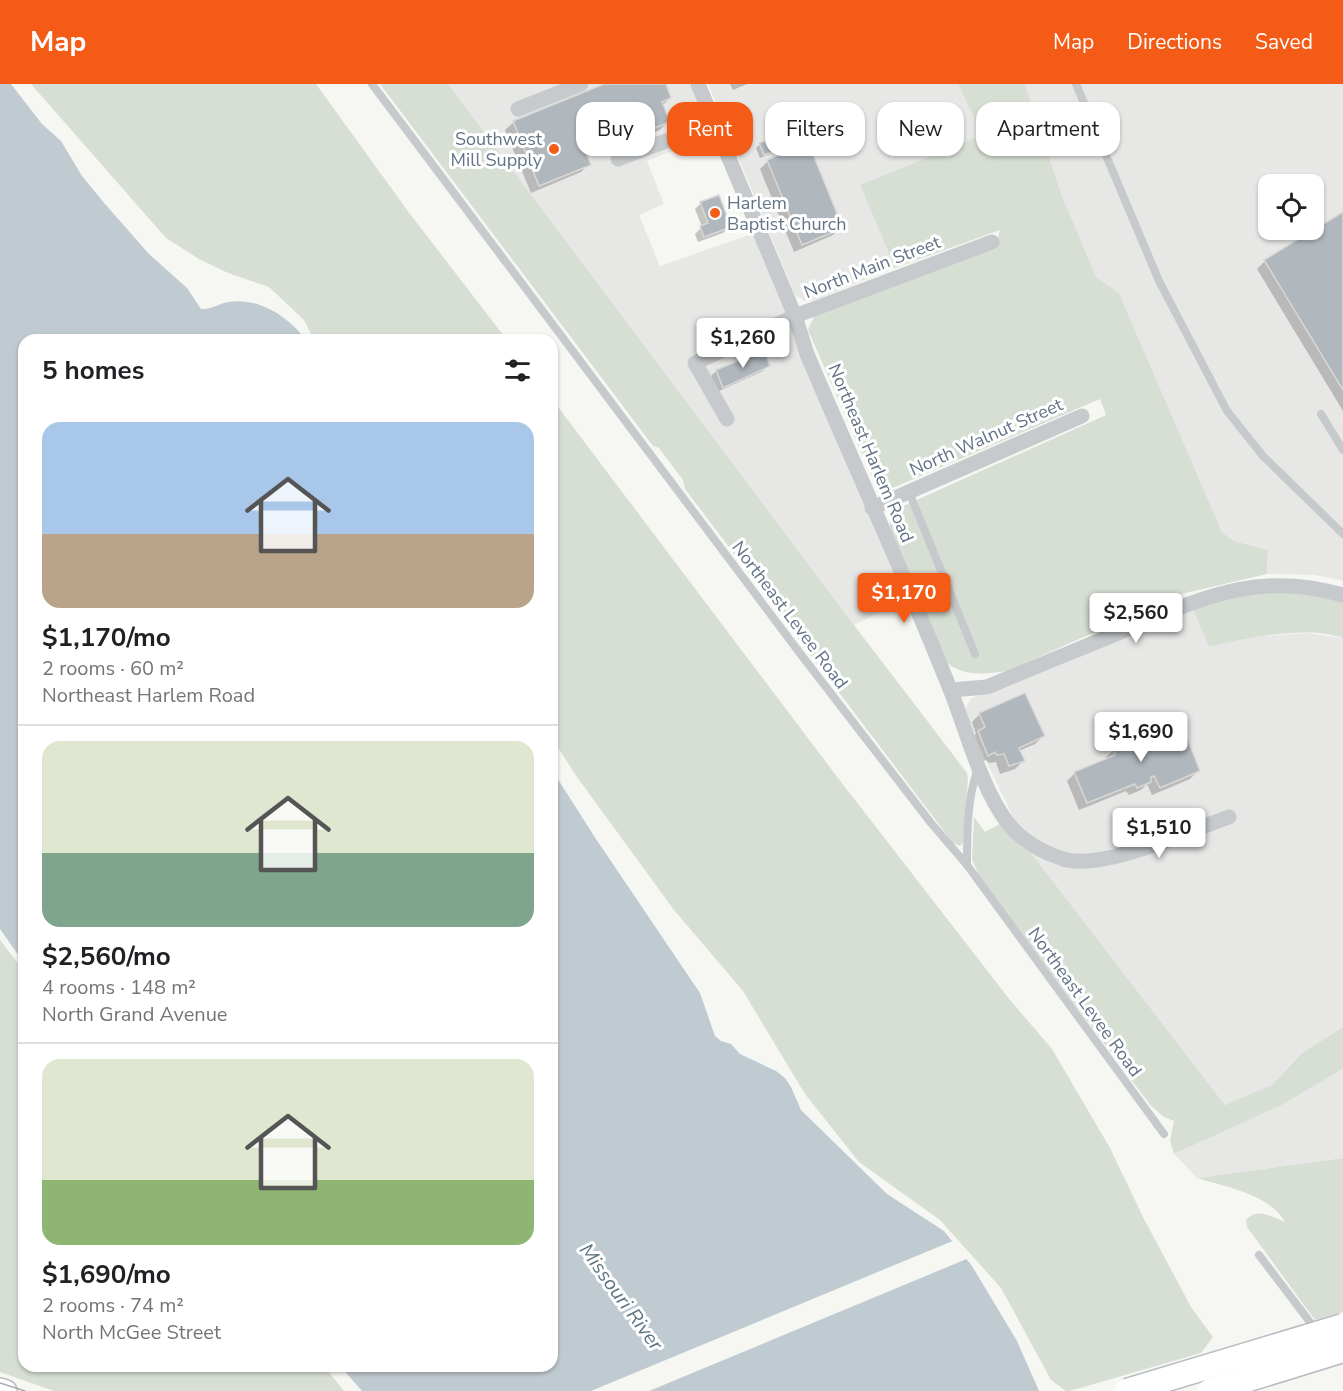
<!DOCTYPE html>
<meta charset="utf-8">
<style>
:root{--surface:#fff;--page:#f6f6f6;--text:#202124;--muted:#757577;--line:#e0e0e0;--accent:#f35b17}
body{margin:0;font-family:"Nunito Sans",sans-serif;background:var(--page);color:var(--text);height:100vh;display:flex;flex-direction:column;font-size:22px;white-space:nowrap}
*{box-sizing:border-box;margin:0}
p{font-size:20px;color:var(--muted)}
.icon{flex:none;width:33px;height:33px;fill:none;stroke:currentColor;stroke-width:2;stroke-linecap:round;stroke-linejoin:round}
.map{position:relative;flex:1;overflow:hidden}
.drawer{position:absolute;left:18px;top:250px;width:540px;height:1038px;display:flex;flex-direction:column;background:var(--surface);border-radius:18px;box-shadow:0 2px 4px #0004}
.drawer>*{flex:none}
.top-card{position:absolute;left:576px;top:18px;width:570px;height:54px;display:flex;gap:12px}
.tools{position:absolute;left:1258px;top:90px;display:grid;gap:12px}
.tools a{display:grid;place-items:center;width:66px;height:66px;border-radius:12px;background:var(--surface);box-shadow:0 2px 4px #0004;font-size:30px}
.price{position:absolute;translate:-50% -51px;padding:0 14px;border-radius:6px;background:#fff;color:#222;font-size:20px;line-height:39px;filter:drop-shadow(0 2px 3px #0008)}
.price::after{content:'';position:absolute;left:50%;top:36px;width:18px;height:14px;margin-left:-9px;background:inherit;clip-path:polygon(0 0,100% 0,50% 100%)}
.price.active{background:var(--accent);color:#fff}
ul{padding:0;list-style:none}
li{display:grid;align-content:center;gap:12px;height:318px;padding:0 24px}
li+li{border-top:2px solid var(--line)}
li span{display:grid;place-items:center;height:186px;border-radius:18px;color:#555}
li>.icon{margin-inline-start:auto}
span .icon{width:108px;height:108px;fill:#fffc;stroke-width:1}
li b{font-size:26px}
h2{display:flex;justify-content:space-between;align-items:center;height:72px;padding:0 24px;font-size:26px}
.chip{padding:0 21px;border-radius:18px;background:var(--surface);box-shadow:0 2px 4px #0004;font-size:21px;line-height:54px}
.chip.active{background:var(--accent);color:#fff}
header{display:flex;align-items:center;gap:36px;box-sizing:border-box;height:84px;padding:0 30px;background:var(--accent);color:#fff}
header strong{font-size:28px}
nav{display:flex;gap:33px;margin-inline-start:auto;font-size:21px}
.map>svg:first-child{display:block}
.built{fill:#e7e8e6;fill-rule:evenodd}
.green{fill:#d7dfd4}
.water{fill:#c0cbd1}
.pier{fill:#f6f7f3}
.shadow{fill:#0003}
.building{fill:#b0b7bd;stroke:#d8d8d6;stroke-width:1.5}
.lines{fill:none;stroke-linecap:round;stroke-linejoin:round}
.secondary-casing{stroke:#b8bdc2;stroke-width:24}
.lane{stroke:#c6cacd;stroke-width:8}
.street{stroke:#c6cacd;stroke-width:15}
.secondary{stroke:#fff;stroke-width:21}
.tram{stroke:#a6abb2;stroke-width:1.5}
.primary-bridge-casing{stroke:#b9bdc1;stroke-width:27;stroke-linecap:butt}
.primary-bridge{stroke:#fff;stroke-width:24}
.poi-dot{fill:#f35b17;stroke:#fff;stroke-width:2}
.labels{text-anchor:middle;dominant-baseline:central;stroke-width:6;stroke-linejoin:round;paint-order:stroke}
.poi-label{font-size:18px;fill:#637487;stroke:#fff;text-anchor:end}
.street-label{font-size:18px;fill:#637487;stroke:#fff}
.water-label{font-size:20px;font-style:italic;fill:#5f7783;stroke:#fff}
</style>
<header>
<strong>Map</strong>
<nav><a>Map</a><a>Directions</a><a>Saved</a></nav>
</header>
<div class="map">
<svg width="1343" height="1307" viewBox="0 0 1343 1307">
<rect width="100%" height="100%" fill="#f6f7f3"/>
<g class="built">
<polygon points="448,0 693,0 714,50 647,77 664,120 639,131 660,182 754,149 904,516 854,541"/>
<polygon points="708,0 958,0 982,51 860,101 895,184 812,217 805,217 795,211"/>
<path d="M1025 0H1343V497L1315 491 1267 490 1268 466 1234 457 1222 448 1119 209 1096 194 1062 112ZM1269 100H1314V146H1269Z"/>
<polygon points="1193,525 1209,563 1249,553 1308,549 1343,554 1343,943 1302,969 1273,1000 1225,1021 1028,765 966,634 965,626 971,614"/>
<polygon points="1343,985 1343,1074 1197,1094 1174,1070 1282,1021"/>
</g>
<g class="green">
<polygon points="31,0 316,0 410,130 507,256 314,256 304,236 269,203 228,189 199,175 166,154"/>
<polygon points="380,0 448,0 854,541 967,689 968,695 963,759 960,762 953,759 685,405 683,396 659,364 653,362"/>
<path d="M958 0H1025L1062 112 1096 193 1119 209 1222 448 1234 457 1268 466 1267 490 1181 510 1007 587C985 590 963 593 946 578L890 443C889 433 892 428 901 423L1106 331 1100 315 888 406 876 402 808 246 814 232 995 164 1000 146 895 184 860 101 982 51Z"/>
<polygon points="552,315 838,694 1010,916 1052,965 1110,1064 1144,1135 1191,1223 1213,1253 1201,1269 1070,1307 1066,1307 1051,1296 1001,1204 940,1136 859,1078 805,1010 743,907 674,826 577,693 552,654"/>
<path d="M1285 506 1343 515V554C1307 541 1246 554 1209 563L1193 525 1230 512Z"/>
<polygon points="974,733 985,748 1003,738 1028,765 1225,1021 1273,1000 1302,969 1343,943 1343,985 1282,1021 1174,1070 1170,1056 1174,1037 1164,1033 1151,1022 980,794 972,775"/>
<polygon points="0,856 24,887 24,1282 325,1283 344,1307 54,1307 0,1288"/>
<path d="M1343 1074V1228L1315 1236 1247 1143 1246 1136C1257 1123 1272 1133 1285 1138 1269 1110 1226 1103 1197 1094Z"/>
</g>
<g class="water">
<path d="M0 0H11L42 40 61 57 82 92 105 120 149 170 187 204 201 225C212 226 219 219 229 218 259 213 289 233 306 256H24V879L0 845Z"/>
<polygon points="552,686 596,755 700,909 715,952 721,957 731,960 740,970 776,987 785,994 791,1003 801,1026 887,1110 944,1147 972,1182 1017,1257 1039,1307 362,1307 341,1283 552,1282"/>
</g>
<polygon class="pier" points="955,1156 969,1174 649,1307 591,1307"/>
<g class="shadow">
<polygon points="608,0 664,0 670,14 662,22 668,38 660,46 634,56 625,35 579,54 589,80 581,88 531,109 505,46 514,38"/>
<polygon points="730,0 747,0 733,6"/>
<polygon points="786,57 780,66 760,74 756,64 760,60"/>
<polygon points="768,77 841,143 833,151 794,168 760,85"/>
<polygon points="701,119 729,143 723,149 698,158 695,150 702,143 695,125"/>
<polygon points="1343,130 1343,327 1257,185 1265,177"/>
<polygon points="763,268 768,281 763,287 717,308 710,293 716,287"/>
<polygon points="980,630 1043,652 1035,660 1019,667 1023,677 1015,685 1000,690 996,678 989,679 986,676 979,679 970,656 976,650 972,638"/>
<polygon points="1114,665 1198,687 1190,695 1152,711 1147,700 1141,706 1129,711 1126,707 1079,726 1067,697 1075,689 1106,676 1106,673"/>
</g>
<g class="building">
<polygon points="604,0 666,0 671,14 662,18 670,38 642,49 634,28 579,50 591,81 539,102 513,37"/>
<polygon points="785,49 788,58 784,59 786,63 764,71 759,59"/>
<polygon points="808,58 843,144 802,161 767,76"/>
<polygon points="719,111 731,143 704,153 700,142 708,139 700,118"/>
<polygon points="1343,128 1343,306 1264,176"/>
<polygon points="764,266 770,282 723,304 716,286"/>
<polygon points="1025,609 1045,652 1019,664 1025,677 1009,682 1004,670 997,671 995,668 988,672 978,647 985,643 979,629"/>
<polygon points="1180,636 1200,687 1160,704 1154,692 1151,693 1151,698 1137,704 1135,700 1087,719 1074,688 1115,671 1113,663"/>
</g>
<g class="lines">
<defs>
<polyline id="secondary" points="0,1305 6,1307"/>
</defs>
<use href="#secondary" class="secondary-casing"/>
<g class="lane">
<polyline points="372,0 802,572 931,739 967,781 1164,1050"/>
<polyline points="1076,0 1159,197 1227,327 1263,372 1343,450"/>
<polyline points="1321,330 1343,366"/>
<polyline points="909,408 975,570"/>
<polyline points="912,515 947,502"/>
<path d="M967 781C967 750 967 717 977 687"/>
<polyline points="1259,1171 1316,1246"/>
</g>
<g class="street">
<path d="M698 0 795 232 807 270C854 381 905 492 950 605 967 647 980 702 1007 738 1021 756 1042 768 1063 775 1102 787 1189 747 1229 733"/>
<polyline points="518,25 581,0"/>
<polyline points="618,75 714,39"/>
<polyline points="727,335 695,279 795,232 992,158"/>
<polyline points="872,424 1082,332"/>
<path d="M951 606 987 603C1032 584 1077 566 1123 547 1200 515 1257 486 1343 511"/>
</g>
<use href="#secondary" class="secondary"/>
<polyline class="tram" points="0,1299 25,1307"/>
<defs>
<g id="primary-bridge">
<polyline points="1127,1307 1343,1242"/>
<polyline points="1210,1307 1343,1266"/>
</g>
</defs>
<use href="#primary-bridge" class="primary-bridge-casing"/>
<use href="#primary-bridge" class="primary-bridge"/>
</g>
<g class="poi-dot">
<circle cx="554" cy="65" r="6"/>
<circle cx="715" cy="129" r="6"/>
</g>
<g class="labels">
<g class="poi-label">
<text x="542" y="55">Southwest<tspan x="542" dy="21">Mill Supply</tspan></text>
<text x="727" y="119" text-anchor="start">Harlem<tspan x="727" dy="21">Baptist Church</tspan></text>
</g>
<g class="street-label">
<text transform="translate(872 183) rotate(-21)">North Main Street</text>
<text transform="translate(986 353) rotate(-24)">North Walnut Street</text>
<text transform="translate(871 369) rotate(67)">Northeast Harlem Road</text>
<text transform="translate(790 531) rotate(53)">Northeast Levee Road</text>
<text transform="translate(1085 918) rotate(54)">Northeast Levee Road</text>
</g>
<g class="water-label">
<text transform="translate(621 1213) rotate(54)">Missouri River</text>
</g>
</g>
</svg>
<div class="tools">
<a><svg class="icon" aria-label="locate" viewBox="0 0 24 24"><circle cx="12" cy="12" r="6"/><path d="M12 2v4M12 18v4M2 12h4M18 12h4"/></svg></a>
</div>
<b class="price" style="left:743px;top:285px">$1,260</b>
<b class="price active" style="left:904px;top:540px">$1,170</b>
<b class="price" style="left:1136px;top:560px">$2,560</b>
<b class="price" style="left:1141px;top:679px">$1,690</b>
<b class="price" style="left:1159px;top:775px">$1,510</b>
<div class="top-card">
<a class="chip">Buy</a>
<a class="chip active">Rent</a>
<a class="chip">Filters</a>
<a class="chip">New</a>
<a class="chip">Apartment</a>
</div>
<section class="drawer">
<h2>5 homes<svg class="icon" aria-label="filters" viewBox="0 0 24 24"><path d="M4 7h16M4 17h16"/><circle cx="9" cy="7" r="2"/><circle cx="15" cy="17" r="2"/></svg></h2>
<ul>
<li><span style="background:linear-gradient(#a9c7e8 60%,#b9a48a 0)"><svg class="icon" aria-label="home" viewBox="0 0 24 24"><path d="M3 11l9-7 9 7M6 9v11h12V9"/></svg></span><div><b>$1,170/mo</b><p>2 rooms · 60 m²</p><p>Northeast Harlem Road</p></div></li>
<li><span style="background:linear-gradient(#dfe7d0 60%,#7fa58c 0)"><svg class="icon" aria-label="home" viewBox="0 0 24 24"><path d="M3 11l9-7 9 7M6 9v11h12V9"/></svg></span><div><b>$2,560/mo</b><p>4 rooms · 148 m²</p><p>North Grand Avenue</p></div></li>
<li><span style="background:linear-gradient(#dfe7d0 65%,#8fb573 0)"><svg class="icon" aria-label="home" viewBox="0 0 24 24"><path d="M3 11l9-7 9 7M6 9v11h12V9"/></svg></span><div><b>$1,690/mo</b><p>2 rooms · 74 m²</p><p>North McGee Street</p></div></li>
</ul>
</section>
</div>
